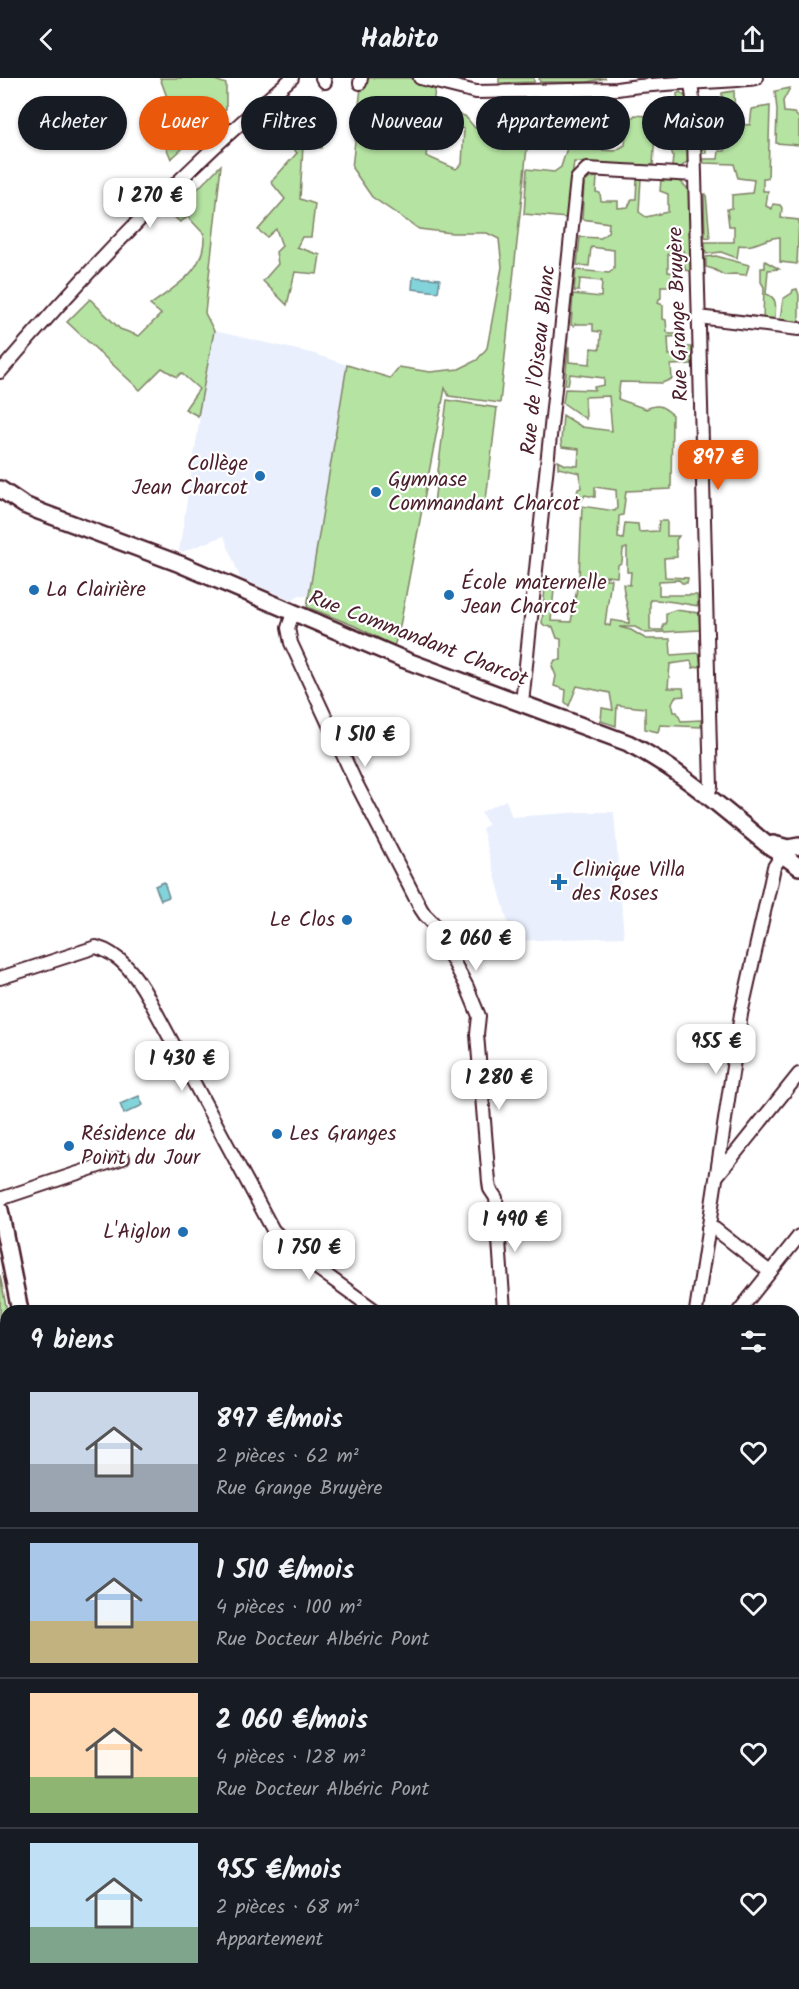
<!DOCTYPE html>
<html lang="fr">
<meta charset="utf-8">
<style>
:root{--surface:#171b24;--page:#20242c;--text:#f1f3f6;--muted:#9ea1a6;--line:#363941;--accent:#ea580c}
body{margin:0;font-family:Kalam,sans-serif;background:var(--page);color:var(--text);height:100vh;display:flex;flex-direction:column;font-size:22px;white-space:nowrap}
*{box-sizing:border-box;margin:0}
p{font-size:20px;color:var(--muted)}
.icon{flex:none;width:33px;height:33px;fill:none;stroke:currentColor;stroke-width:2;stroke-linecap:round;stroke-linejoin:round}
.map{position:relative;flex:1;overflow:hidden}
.panel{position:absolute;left:0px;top:1227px;width:800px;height:684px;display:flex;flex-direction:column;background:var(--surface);border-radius:18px 18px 0 0;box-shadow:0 2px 4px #0004}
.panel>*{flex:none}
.hud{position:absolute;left:18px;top:18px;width:764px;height:54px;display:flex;gap:12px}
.price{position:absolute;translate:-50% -51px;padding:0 14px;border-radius:12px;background:#fff;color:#222;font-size:20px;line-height:39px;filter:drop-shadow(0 2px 3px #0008)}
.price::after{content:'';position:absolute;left:50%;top:36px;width:18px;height:14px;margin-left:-9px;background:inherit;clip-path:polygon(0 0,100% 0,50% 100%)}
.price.active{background:var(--accent);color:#fff}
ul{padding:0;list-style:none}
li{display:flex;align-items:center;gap:18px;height:150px;padding:0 30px}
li+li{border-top:2px solid var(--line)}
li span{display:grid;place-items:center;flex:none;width:168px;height:120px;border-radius:0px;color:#555}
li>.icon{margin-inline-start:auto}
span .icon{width:72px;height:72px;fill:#fffc;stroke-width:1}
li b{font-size:26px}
h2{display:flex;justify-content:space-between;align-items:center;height:72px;padding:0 30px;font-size:26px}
.pill{padding:0 21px;border-radius:27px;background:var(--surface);box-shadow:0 2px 4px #0004;font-size:21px;line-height:54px}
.pill.active{background:var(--accent);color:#fff}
header{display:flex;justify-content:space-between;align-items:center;height:78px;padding:0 30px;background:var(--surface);font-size:27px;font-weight:700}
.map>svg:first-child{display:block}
.built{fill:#e9effd}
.green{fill:#b5e3a2;stroke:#808166;stroke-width:1.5;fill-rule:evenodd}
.water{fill:#82d3da;stroke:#6c8b94;stroke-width:1.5}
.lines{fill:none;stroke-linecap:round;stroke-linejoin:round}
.minor-casing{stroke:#4a1f2b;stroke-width:16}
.major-casing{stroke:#4a1f2b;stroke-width:20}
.minor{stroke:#fff;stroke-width:12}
.major{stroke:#fff;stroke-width:15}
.poi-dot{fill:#1f6fb2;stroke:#fff;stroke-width:2}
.labels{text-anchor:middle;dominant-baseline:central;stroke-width:4.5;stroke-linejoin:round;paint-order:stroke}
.street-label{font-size:21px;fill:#4a1f2b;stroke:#fff}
.poi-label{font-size:21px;fill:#4a1f2b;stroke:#fff;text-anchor:start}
</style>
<header><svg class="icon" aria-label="back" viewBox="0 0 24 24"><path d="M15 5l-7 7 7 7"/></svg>Habito<svg class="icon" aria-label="share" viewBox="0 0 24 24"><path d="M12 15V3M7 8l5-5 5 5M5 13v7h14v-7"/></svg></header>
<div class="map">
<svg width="799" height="1911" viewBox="0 0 799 1911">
<rect width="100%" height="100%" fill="#fff"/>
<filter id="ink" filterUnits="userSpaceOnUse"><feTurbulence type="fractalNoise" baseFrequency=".0167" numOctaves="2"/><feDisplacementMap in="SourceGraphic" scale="12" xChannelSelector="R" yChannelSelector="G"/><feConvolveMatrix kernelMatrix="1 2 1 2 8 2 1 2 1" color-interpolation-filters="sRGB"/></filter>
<g filter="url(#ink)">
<g class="built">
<polygon points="214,253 311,275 347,287 309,518 299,517 292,522 240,500 224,458 182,474 179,473 200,339 198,338"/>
<polygon points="506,722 512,739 583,734 614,734 624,859 513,863 482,750 488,747 481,734"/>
</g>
<g class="green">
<polygon points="160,0 214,0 215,2 226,6 226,31 171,81 162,59 168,22"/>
<polygon points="362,0 420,0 436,4 426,78 456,91 462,86 464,51 441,44 443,33 465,38 475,50 508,50 512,22 532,22 500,325 449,318 445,310 399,553 394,568 355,548 307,529 347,287 390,300 399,289 430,294 459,291 477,282 487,270 502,189 499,161 487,155 452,155 419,151 372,119 352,90"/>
<polygon points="499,0 534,0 534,4 499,5"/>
<polygon points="539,0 606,0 587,4 540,4"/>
<polygon points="790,10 783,23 784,34 794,35 799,40 799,67 776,65 777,32 775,13"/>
<path d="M734 13 735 46 750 47 752 31 770 28 768 100H763V113H768L766 128 772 131 773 126 780 127 782 130 781 140 799 142 797 186 780 184V159C763 160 756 170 739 167L737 180 721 174 706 176 705 164H734V148H729L727 131 732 130V117L752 115 754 102 738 100 734 86 704 85 703 81H718L719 73H725L724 57 706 58V75H702V49L706 48 707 39 710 37H722V15Z"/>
<polygon points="680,14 687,20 690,81 681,89 672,89 673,78 666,55 655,55 653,88 574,84 567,140 524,136 527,91 554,94 561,89 567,70 615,73 625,67 627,45 635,37 672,40 678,28 677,16"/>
<polygon points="293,37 309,48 324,50 322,70 303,68 300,121 315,126 311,159 302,159 297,169 320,177 317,196 295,194 287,227 263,203 278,186 276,174 282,168 276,151 267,159 258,152 285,121 271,104 297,75 289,65 279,70 275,63 282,54 283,46"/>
<path d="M221 87 205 235 214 253 198 338 185 331 199 311 181 295 177 299 162 290 140 312 67 244 90 221 120 251 139 258 161 236 150 227C176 208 206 193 204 156L188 139 180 144 172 137Z"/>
<path d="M597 99 596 114 600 115 601 123H618V130L628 129 632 121H636L637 100H641L639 134 646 139 668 134V116L660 113 661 101 679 102 689 112 691 193 685 192 683 171H673V176H668V194L678 195 679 208H661V220L659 221 658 225 663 227V241L666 242 667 254 670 256H683V258L668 259 669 277H684L685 269H692V286L671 287 672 301 662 305 620 304 618 321 646 331C658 325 662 328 672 336L671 411 626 413 623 437 619 438 618 460 623 461 625 445 638 446 639 454 658 453 659 443H667V458H679L676 462 677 479 664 480 665 499 688 500 687 505H682L679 502 659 503V517H697L698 528C683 526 665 521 650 522V552H663V546H666V535L675 532 699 535 700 552 646 555 635 549H619L631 552 646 561H670L671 577 699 575 701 588 693 590 691 583 670 586 668 610H683L684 618 675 619 672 625 674 634H677L681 643 701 642V649L660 647 658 654 645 651V630L617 627 616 648 601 643 602 630 613 632 610 615 577 608 569 628 565 624 566 612 554 608 556 598 552 588 555 582H561V561L557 560 553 549 545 548 542 545 545 509 554 512 551 543 571 544 579 499 582 428 615 433 617 430 616 412 595 409V419L585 417 582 422 575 423 578 411 581 410 580 395 558 390V383L566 387 578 388 579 371 562 369 561 364 563 337 582 349 612 353 609 318 585 319 586 341 563 325 565 311 595 312 594 309 604 307V300L570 296 568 307 565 306 568 269H569V284L590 286 591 270 600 271 601 254 593 253V246H575L574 248 571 247 573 216 601 219 602 203 580 201 579 213H574L576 192 609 195 614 191V172L591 169 589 188 577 187 580 159 601 160 608 154 609 145 582 141 584 105 590 100ZM627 470V494H631L630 507 623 506C624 520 629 530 629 545L611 542 610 548 605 546 611 501H606V498L617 499 618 487 622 484 623 471Z"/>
<polygon points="704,116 706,116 710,160 705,159"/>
<polygon points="716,178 749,187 746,197 734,196 724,197 713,191 706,189 706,179"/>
<path d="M765 183 779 191 768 192 766 216C779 220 775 230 775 241H763L764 209 761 204V190H765Z"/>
<polygon points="797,211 799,217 799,244 780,242 783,221 792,215 793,212"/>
<polygon points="447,322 497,330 485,430 434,425"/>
<polygon points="0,1197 7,1233 6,1246 0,1248"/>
</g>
<g class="water">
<polygon points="413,199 440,201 438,214 412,211"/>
<polygon points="164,804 169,819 161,822 155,808"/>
<polygon points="139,1018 143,1027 124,1036 120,1026"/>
</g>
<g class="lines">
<defs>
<g id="minor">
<polyline points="322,0 325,4"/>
<path d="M420 0 476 14 617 11C663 3 710 6 756 0"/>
<polyline points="360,5 361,0"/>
<polyline points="691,5 693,21 711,709 707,717"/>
<polyline points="698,239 799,251"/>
<path d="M0 294C90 189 186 90 292 0"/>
<polyline points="293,535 288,550 291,565 356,705 421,831 425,837 433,845 467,909 479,938 477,956 489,1104 490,1111 496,1120 504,1233"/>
<polyline points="522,625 577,101 587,91 695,97"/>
<path d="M0 900 96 869C121 876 136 898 148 919L273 1152 299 1177 376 1233"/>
<polyline points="717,1098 799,996"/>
<polyline points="0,1121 123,1080"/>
<polyline points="708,1150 715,1151 770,1194"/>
<polyline points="696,1233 741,936 771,803 774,789 782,777"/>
<polyline points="739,1233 799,1158"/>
<polyline points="0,1279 6,1280"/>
<polyline points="6,1481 4,1485 6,1491"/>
<polyline points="0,1532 6,1531"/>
<polyline points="0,1800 6,1801"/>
<polyline points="794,1827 799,1832"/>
<polyline points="0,1876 6,1863"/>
</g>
<g id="major">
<path d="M0 411 24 427 41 434 180 486 405 582 628 665C679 691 721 729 765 765 776 773 788 780 799 789"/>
<polyline points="773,766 788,770 799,768"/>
<polyline points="0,1132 20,1233"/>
<polyline points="794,1527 799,1526"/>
<polyline points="264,1905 268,1911"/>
</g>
</defs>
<use href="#minor" class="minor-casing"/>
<use href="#major" class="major-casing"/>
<use href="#minor" class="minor"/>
<use href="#major" class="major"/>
</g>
</g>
<g class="poi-dot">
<circle cx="260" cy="398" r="6"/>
<circle cx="376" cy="414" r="6"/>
<circle cx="34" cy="512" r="6"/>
<circle cx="449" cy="517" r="6"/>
<path d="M556 795h6v6h6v6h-6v6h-6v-6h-6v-6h6z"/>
<circle cx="347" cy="842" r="6"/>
<circle cx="277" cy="1056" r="6"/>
<circle cx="69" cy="1068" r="6"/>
<circle cx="183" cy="1154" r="6"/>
</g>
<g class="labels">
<g class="street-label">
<text transform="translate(679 236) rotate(-92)">Rue Grange Bruyère</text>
<text transform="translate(539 282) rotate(-84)">Rue de l'Oiseau Blanc</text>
<text transform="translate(418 561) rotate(21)">Rue Commandant Charcot</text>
</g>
<g class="poi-label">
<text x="248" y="386" text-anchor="end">Collège<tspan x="248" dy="24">Jean Charcot</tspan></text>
<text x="388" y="402">Gymnase<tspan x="388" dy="24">Commandant Charcot</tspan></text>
<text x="461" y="505">École maternelle<tspan x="461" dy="24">Jean Charcot</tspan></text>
<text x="46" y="512">La Clairière</text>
<text x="572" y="792">Clinique Villa<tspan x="572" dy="24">des Roses</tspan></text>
<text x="335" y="842" text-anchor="end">Le Clos</text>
<text x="81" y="1056">Résidence du<tspan x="81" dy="24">Point du Jour</tspan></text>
<text x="289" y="1056">Les Granges</text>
<text x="171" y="1154" text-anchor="end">L'Aiglon</text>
</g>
</g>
</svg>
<b class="price" style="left:150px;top:151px">1 270 €</b>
<b class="price active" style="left:718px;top:413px">897 €</b>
<b class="price" style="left:365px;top:690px">1 510 €</b>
<b class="price" style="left:476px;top:894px">2 060 €</b>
<b class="price" style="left:716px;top:997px">955 €</b>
<b class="price" style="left:182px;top:1014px">1 430 €</b>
<b class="price" style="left:499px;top:1033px">1 280 €</b>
<b class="price" style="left:515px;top:1175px">1 490 €</b>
<b class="price" style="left:309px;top:1203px">1 750 €</b>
<div class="hud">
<a class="pill">Acheter</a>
<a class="pill active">Louer</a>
<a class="pill">Filtres</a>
<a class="pill">Nouveau</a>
<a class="pill">Appartement</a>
<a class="pill">Maison</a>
</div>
<section class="panel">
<h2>9 biens<svg class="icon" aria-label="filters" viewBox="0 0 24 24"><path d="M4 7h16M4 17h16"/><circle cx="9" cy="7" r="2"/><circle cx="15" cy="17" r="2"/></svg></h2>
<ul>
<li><span style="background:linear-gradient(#c9d6e8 60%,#9aa5b1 0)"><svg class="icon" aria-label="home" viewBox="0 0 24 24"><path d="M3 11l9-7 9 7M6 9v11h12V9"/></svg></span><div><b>897 €/mois</b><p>2 pièces · 62 m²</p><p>Rue Grange Bruyère</p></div><svg class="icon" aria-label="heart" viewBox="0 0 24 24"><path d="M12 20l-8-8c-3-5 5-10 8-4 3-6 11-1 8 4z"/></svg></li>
<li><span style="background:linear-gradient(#a9c7e8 65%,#c2b280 0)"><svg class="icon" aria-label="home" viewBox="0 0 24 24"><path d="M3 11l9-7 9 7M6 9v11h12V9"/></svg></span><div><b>1 510 €/mois</b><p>4 pièces · 100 m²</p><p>Rue Docteur Albéric Pont</p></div><svg class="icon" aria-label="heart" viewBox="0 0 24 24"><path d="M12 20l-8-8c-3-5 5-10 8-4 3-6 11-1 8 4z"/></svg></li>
<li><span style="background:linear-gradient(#ffd9b3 70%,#8fb573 0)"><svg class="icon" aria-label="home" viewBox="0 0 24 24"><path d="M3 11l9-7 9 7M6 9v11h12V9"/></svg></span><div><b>2 060 €/mois</b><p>4 pièces · 128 m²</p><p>Rue Docteur Albéric Pont</p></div><svg class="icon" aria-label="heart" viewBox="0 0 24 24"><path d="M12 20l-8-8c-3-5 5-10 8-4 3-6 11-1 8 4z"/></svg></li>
<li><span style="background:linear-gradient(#bfe0f5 70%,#7fa58c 0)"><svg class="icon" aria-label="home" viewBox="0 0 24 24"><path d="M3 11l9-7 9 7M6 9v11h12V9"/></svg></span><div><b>955 €/mois</b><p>2 pièces · 68 m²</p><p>Appartement</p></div><svg class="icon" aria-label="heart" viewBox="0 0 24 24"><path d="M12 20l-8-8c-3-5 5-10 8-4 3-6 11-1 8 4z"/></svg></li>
</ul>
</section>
</div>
